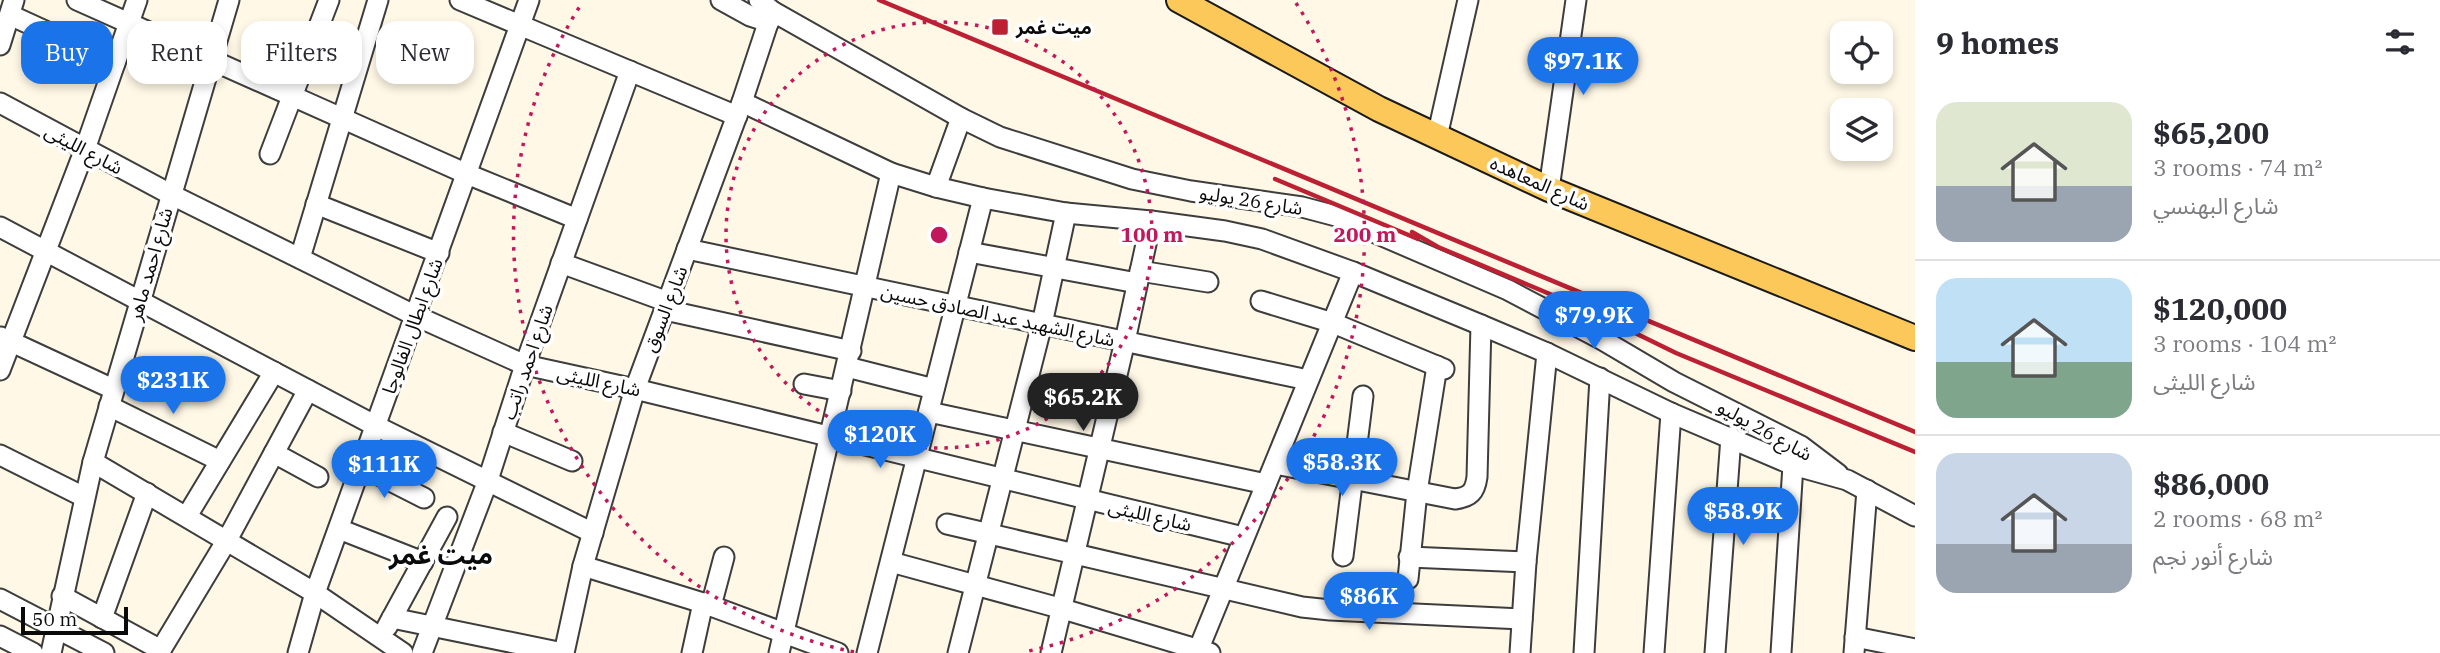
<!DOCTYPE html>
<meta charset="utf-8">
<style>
:root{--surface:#fff;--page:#f2f2f3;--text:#2b2b33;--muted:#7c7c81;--line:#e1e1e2;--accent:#1a73e8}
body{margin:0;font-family:"IBM Plex Serif","Noto Sans Arabic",serif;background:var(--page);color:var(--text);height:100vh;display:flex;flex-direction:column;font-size:26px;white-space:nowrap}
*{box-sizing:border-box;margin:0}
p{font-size:23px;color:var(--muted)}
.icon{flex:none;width:38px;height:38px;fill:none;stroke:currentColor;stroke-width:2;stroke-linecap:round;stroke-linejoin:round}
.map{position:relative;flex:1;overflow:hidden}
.side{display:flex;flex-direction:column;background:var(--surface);width:525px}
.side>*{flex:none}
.top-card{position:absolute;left:21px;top:21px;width:665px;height:63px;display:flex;gap:14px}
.buttons{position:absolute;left:1830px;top:21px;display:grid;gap:14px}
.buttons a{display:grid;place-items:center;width:63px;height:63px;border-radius:14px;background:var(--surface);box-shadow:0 4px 10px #0003;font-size:35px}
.scale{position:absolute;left:21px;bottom:18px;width:107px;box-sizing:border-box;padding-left:7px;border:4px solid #0a0a0a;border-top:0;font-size:19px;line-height:24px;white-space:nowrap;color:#0a0a0a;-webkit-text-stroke:5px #fff;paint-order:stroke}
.price{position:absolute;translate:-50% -60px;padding:0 16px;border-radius:24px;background:var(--accent);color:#fff;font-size:23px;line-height:46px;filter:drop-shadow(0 2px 4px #0008)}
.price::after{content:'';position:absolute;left:50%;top:42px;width:21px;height:16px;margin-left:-10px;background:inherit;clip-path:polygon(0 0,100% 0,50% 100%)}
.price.on{background:#222;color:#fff}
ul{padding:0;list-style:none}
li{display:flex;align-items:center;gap:21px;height:175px;padding:0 21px}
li+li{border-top:2px solid var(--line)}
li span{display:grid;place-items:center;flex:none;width:196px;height:140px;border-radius:21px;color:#555}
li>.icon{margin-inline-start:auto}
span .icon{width:84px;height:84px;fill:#fffc;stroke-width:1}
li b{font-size:30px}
h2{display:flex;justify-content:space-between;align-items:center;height:84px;padding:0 21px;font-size:30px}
.chip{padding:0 24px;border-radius:21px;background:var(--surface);box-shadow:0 4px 10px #0003;font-size:24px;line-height:63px}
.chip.on{background:var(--accent);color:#fff}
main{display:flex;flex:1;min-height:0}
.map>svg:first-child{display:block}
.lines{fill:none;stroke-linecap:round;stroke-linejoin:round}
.minor-casing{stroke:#3d3d3d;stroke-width:23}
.major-casing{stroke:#1b1b1b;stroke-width:28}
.minor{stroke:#fff;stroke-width:19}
.major{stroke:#fcc859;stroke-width:24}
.rail{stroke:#bb2033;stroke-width:4.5}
.ring{fill:none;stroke:#c2185b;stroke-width:3.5;stroke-dasharray:3.5 7}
.poi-dot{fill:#bb2033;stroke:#fff;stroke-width:2.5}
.labels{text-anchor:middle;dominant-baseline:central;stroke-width:7;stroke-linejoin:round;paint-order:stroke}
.poi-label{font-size:19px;font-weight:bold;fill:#0a0a0a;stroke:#fff;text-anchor:start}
.street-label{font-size:19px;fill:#0a0a0a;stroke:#fff}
.district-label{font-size:26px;font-weight:bold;fill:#0a0a0a;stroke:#fff}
.centre{fill:#c2185b;stroke:#fff;stroke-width:3.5}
.ring-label{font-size:21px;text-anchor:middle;font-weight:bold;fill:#c2185b;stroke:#fff;stroke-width:7;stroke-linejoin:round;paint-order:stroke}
</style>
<main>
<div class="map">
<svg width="1915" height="653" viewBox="0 0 1915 653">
<rect width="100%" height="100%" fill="#fff8e6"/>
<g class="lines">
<defs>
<g id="minor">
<polyline points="77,0 467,174 577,219"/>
<polyline points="460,0 737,116"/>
<polyline points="721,0 750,16 769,22"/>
<polyline points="759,0 772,11 961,118 1000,137 1132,179 1191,191 1302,207 1336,216 1508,290 1601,339 1674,382 1801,446 1838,474"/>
<polyline points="10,15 115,63"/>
<polyline points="0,45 14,0"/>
<polyline points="742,102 891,173 936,187 983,198 1066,213 1151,221 1225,231 1262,239 1353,272 1481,325 1547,353 1671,413 1793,465 1847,480 1915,516"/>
<polyline points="0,103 170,194 416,316 525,365 635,389 1243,537"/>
<polyline points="1437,137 1468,0"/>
<polyline points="270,154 329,0"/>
<polyline points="936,187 961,118"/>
<polyline points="1549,189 1576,0"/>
<polyline points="316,204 439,253"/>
<polyline points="0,227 376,426 593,533"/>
<polyline points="687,249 1308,380"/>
<polyline points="969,252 1137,283"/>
<polyline points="300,258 378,0"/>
<polyline points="561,263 668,302"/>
<polyline points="1140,271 1208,282"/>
<polyline points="1261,301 1333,323 1444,369"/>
<polyline points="665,310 851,351"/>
<polyline points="1,337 113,389"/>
<polyline points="847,367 934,389"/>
<polyline points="0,370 85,149 137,0"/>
<polyline points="804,384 841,391"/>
<polyline points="109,406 220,461"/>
<polyline points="929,412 1266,484"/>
<polyline points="503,432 572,461"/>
<polyline points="274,453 318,477"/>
<polyline points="0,455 84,497"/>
<polyline points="93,462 315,593 403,653"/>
<path d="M1275 464 1455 499C1470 497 1475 492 1477 477L1481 325"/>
<polyline points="361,466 424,498"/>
<polyline points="187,516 274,372"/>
<polyline points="947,524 1302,607 1330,610 1522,619"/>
<polyline points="339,529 423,562"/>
<polyline points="1343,556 1363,396"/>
<polyline points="1409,557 1526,562"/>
<polyline points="891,562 1063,609 1210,653"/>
<polyline points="583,566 703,603 838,653"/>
<polyline points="1408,579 1417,492 1437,366"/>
<polyline points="62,596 161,650"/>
<polyline points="0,599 104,653"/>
<polyline points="711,606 724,557"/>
<polyline points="102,618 147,493"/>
<polyline points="392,618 563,653"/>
<polyline points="387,627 447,517"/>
<polyline points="0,636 33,653"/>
<polyline points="1855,637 1915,649"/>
<polyline points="51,653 93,462 229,0"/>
<polyline points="159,653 227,540 308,390"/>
<polyline points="298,653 315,593 529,0"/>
<polyline points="422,653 487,483 525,365 630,71"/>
<polyline points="564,653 583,566 635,389 742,102 772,11"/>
<polyline points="692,653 703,603"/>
<polyline points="779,653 891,173"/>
<polyline points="867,653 983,198"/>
<polyline points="958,653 1042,324 1066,213"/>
<polyline points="1051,653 1125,341 1151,221"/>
<polyline points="1197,653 1353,272"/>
<polyline points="1520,653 1526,562 1547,353"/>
<polyline points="1584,653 1600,378"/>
<polyline points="1654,653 1671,413"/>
<polyline points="1715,653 1731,437"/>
<polyline points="1781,653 1793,465"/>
<polyline points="1854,653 1867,490"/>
</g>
<polyline id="major" points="1179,0 1379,109 1549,189 1915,338"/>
</defs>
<use href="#minor" class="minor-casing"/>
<use href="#major" class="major-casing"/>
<use href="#minor" class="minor"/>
<use href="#major" class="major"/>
<g class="rail">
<polyline points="879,0 1915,432"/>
<polyline points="1275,179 1418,239"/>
<polyline points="1412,232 1438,247 1588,310 1676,353 1915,452"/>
</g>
</g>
<g class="ring">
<circle cx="939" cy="235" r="213"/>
<path d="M854 652A426 426 0 0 1 582 3M1296 3A426 426 0 0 1 1024 652"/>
</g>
<rect class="poi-dot" x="991" y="18" width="18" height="18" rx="3.5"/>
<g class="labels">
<g class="poi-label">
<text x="1016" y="27">ميت غمر</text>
</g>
<g class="street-label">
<text transform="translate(84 149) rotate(28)">شارع الليثى</text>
<text transform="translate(1540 183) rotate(24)">شارع المعاهده</text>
<text transform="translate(1251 200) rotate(9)">شارع 26 يوليو</text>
<text transform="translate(150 264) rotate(-74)">شارع احمد ماهر</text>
<text transform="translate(665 309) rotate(-69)">شارع السوق</text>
<text transform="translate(998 315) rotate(12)">شارع الشهيد عبد الصادق حسين</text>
<text transform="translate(412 326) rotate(-70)">شارع ابطال الفالوجا</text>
<text transform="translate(527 362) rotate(-71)">شارع احمد راتب</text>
<text transform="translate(599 381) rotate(12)">شارع الليثى</text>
<text transform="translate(1765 430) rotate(29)">شارع 26 يوليو</text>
<text transform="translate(1150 515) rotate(13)">شارع الليثى</text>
</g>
<g class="district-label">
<text x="441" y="554">ميت غمر</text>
</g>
</g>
<circle cx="939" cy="235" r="10" class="centre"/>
<g class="ring-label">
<text x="1152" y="242">100 m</text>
<text x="1365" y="242">200 m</text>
</g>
</svg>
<div class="buttons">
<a><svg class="icon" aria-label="locate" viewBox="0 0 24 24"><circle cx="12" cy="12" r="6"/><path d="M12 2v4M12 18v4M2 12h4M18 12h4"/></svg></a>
<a><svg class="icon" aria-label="layers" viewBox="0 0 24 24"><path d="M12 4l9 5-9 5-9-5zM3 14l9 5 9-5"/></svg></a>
</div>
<div class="scale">50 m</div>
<b class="price" style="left:1583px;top:97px">$97.1K</b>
<b class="price" style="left:1594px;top:351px">$79.9K</b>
<b class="price" style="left:173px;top:416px">$231K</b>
<b class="price on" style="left:1083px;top:433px">$65.2K</b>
<b class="price" style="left:880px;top:470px">$120K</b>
<b class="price" style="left:1342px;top:498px">$58.3K</b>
<b class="price" style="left:384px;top:500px">$111K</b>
<b class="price" style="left:1743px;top:547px">$58.9K</b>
<b class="price" style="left:1369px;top:632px">$86K</b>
<div class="top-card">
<a class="chip on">Buy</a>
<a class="chip">Rent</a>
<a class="chip">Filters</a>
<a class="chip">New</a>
</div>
</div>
<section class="side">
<h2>9 homes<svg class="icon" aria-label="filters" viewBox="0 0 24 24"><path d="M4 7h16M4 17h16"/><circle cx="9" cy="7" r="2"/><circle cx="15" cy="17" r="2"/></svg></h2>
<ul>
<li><span style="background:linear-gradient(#dfe7d0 60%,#9aa5b1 0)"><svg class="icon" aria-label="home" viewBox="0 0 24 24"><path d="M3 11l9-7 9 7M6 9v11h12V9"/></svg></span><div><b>$65,200</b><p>3 rooms · 74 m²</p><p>شارع البهنسي</p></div></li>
<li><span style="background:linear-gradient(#bfe0f5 60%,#7fa58c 0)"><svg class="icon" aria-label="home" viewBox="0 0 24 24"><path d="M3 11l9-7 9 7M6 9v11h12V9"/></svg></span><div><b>$120,000</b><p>3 rooms · 104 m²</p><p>شارع الليثى</p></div></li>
<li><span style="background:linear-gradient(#c9d6e8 65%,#9aa5b1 0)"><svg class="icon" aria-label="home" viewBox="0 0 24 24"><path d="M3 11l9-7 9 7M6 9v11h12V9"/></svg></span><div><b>$86,000</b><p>2 rooms · 68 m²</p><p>شارع أنور نجم</p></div></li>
</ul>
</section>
</main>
